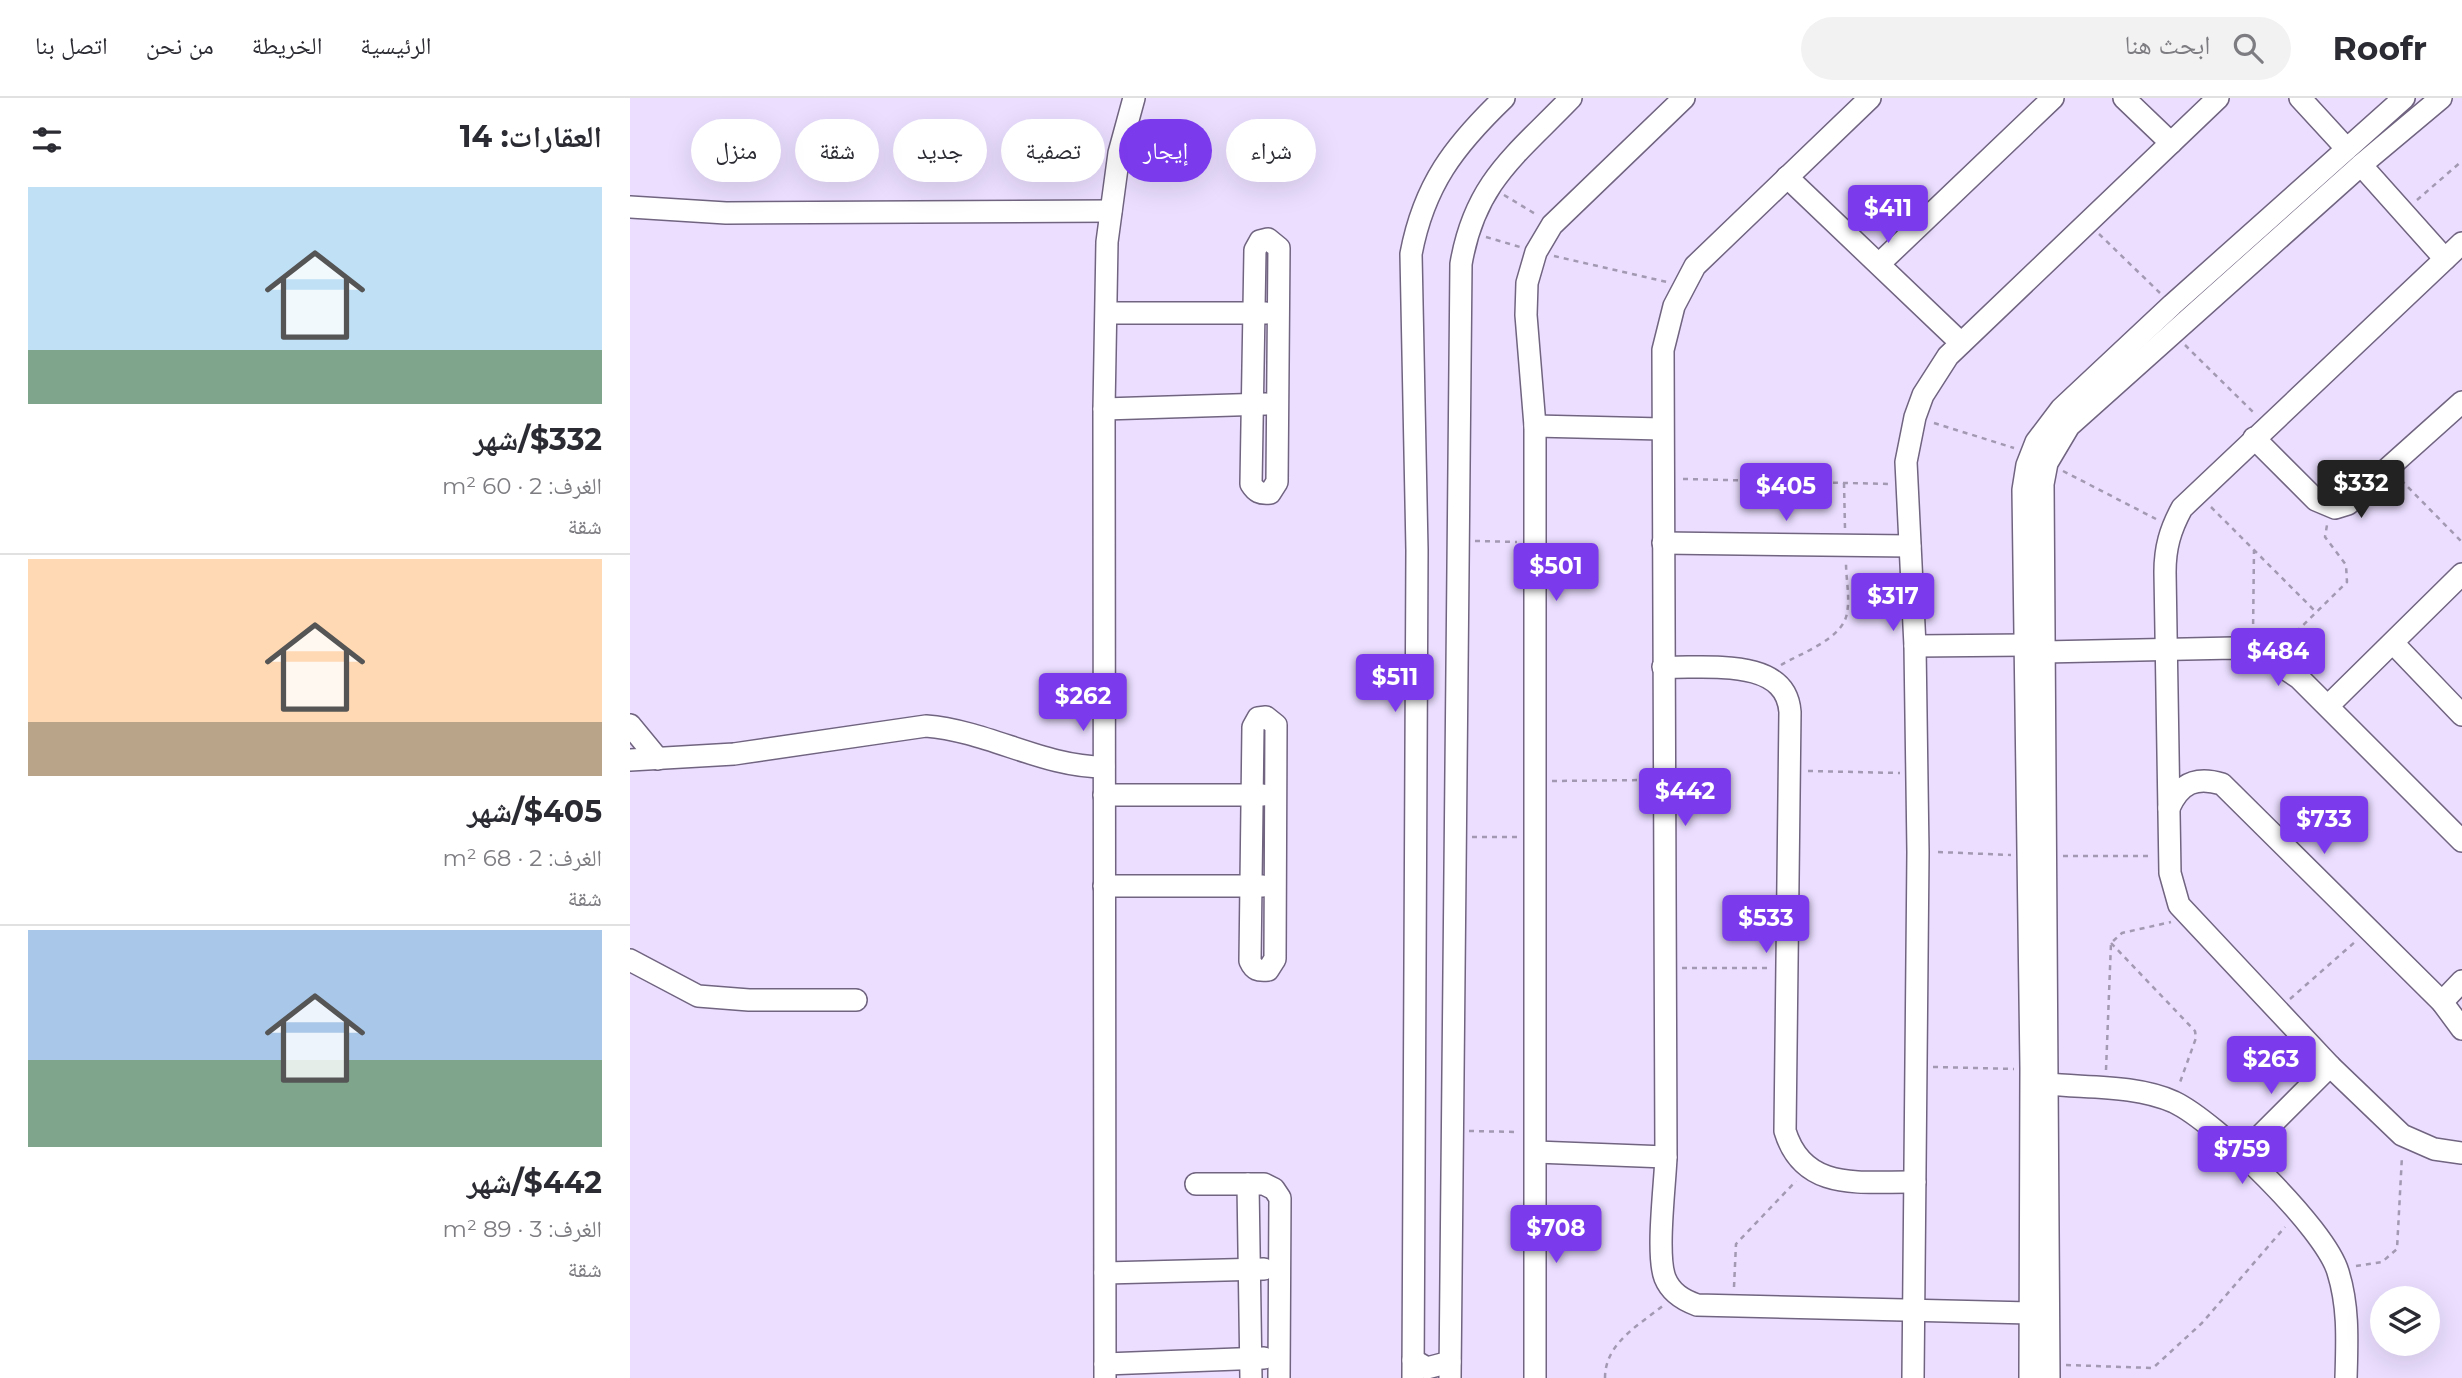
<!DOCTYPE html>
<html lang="ar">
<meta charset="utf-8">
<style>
:root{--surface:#fff;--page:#f2f2f3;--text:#2b2b33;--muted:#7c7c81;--line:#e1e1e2;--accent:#7c3aed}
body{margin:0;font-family:Montserrat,"Noto Naskh Arabic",sans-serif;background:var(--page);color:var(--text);direction:rtl;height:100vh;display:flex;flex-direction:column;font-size:26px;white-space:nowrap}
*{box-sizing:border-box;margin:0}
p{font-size:23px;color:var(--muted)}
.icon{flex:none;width:38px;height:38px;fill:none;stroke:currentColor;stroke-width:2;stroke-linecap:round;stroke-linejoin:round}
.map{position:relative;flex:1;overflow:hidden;direction:ltr}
.sheet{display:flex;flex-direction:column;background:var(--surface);width:630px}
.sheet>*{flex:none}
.guide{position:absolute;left:21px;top:21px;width:665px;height:63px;direction:rtl;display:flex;gap:14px}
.fabs{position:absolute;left:1740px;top:1188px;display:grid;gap:14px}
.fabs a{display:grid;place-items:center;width:70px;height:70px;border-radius:50%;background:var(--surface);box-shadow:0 7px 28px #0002;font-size:35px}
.price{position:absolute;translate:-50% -60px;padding:0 16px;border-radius:7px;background:var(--accent);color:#fff;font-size:23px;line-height:46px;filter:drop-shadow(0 2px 4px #0008)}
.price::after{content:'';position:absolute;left:50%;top:42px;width:21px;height:16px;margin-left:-10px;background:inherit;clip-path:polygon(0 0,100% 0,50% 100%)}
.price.active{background:#222;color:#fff}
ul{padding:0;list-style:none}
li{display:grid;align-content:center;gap:14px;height:371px;padding:0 28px}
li+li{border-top:2px solid var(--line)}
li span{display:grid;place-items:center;height:217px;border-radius:0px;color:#555}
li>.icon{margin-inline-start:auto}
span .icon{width:126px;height:126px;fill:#fffc;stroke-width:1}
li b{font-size:30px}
h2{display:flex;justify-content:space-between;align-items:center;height:84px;padding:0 28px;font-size:30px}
.chip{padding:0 24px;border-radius:32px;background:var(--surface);box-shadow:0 7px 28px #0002;font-size:24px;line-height:63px}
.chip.active{background:var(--accent);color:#fff}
header{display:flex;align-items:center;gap:42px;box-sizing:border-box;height:98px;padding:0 35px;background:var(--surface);border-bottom:2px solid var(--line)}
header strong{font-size:33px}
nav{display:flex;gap:38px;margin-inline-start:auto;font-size:24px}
.search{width:490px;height:63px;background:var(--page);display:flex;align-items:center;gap:18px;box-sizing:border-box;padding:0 24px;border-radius:38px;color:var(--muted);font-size:26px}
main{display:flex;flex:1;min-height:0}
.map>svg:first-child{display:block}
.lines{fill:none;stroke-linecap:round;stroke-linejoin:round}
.minor-casing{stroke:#706480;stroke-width:24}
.path{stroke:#a399b2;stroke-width:2.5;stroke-dasharray:5 5;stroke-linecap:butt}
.minor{stroke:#fff;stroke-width:21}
</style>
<header>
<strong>Roofr</strong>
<div class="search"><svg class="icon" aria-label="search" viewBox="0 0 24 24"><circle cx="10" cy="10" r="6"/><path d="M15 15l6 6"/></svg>ابحث هنا</div>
<nav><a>الرئيسية</a><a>الخريطة</a><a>من نحن</a><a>اتصل بنا</a></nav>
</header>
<main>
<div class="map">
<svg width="1832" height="1280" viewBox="0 0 1832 1280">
<rect width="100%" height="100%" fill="#ebdeff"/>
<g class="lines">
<defs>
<g id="minor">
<path d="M1240 0 1065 168 1044 208 1033 252 1036 1059C1035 1087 1026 1157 1035 1180 1041 1195 1053 1202 1067 1207L1400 1215"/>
<polyline points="1494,0 1541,45"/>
<polyline points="1670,0 1716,50"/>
<polyline points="1731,67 1815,161"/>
<polyline points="1157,79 1331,245"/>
<polyline points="0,109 96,115 481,113"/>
<path d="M638 141 649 150 647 384 640 395C630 396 626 394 621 386L625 152 630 143Z"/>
<path d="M1832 145 1552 410C1540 432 1535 450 1535 474L1540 775 1549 807 1700 968 1772 1037 1804 1051 1832 1055"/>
<polyline points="1249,166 1423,0"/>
<polyline points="477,215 636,215"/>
<polyline points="474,311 636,306"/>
<polyline points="905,328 1032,331"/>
<polyline points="1624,340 1686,402 1705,410 1718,406 1832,304"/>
<polyline points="1033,445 1280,448"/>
<polyline points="1763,545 1832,617"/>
<polyline points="1285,548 1396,547"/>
<polyline points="1414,554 1604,550 1639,560 1669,580 1832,743"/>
<path d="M1033 569C1075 571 1156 558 1160 614L1155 1033C1174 1095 1232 1083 1285 1084"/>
<polyline points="1698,608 1832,476"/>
<path d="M636 619 646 627 645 861 638 872C628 873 624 872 620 863L623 629 628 620Z"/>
<polyline points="0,627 28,661"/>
<path d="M0 662 104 656 296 628C358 633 413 669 474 669"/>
<polyline points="474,697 633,697"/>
<path d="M1539 710C1550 685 1566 678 1592 686L1812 904 1832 931"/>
<polyline points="474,788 633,788"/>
<polyline points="0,862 68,898 119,902 226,902"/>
<polyline points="1812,904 1832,883"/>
<path d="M1417 986C1458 990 1506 987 1544 1004 1586 1024 1695 1130 1708 1174 1719 1209 1717 1244 1716 1280"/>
<polyline points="906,1054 1036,1059"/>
<polyline points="1611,1057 1700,968"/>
<polyline points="566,1086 634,1086 644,1091 650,1100 649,1280"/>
<polyline points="618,1086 621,1280"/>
<polyline points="475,1175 634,1171"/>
<polyline points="783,1262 797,1270 820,1264"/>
<polyline points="475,1266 634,1260"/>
<polyline points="475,1280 474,311 477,144 489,55 504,0"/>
<path d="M783 1280 787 452 781 156C794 87 824 48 874 0"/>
<path d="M820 1280 831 166C845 84 886 57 941 0"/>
<polyline points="905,1280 905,328 896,217 897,185 906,154 922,127 1054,0"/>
<polyline points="1283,1280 1288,754 1285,548 1276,364 1285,319 1293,297 1318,258 1588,0"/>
<polyline points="1400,1280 1401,971 1393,392 1397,367 1406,344 1431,311 1542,207 1774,0"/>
<polyline points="1419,1280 1413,386 1417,365 1439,328 1731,67 1811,0"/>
</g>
</defs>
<use href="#minor" class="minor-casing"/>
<g class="path">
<polyline points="874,97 907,117"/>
<polyline points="1787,102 1832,63"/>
<polyline points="1469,136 1530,195"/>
<polyline points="856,139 890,149"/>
<polyline points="924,158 1037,184"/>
<polyline points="1555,247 1625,316"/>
<polyline points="1304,325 1384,350"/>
<polyline points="1433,373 1526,421"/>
<polyline points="1053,381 1259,386"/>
<polyline points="1771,382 1832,444"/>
<polyline points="1214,385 1215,431"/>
<polyline points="1581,409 1687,515"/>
<polyline points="845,443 887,444"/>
<polyline points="1623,536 1624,452"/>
<polyline points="1652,548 1717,484 1716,467 1695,439 1697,427"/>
<path d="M1151 567C1171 555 1213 541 1217 515 1220 499 1216 481 1216 465"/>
<polyline points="1178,673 1270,675"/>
<polyline points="922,683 1017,682"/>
<polyline points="842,739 888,739"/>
<polyline points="1308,754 1381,757"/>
<polyline points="1433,758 1521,758"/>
<polyline points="1481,845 1565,933 1566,940 1549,987"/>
<polyline points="1052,870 1140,870"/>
<polyline points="1660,901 1726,843"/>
<polyline points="1303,969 1384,971"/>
<polyline points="1476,972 1481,845 1492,835 1541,824"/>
<polyline points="839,1033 888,1034"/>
<polyline points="1726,1168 1752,1164 1767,1151 1772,1058"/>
<polyline points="1104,1189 1106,1146 1166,1083"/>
<polyline points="1436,1267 1523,1270 1572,1225 1655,1129"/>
<path d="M975 1280C975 1245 1009 1227 1034 1207"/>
</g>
<use href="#minor" class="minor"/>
</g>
</svg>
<div class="fabs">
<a><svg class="icon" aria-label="layers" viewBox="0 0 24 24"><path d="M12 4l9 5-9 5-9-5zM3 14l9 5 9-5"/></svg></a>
</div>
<b class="price" style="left:1258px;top:147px">$411</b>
<b class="price active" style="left:1731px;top:422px">$332</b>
<b class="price" style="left:1156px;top:425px">$405</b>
<b class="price" style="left:926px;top:505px">$501</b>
<b class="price" style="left:1263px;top:535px">$317</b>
<b class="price" style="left:1648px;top:590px">$484</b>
<b class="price" style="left:765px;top:616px">$511</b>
<b class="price" style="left:453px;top:635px">$262</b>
<b class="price" style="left:1055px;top:730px">$442</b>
<b class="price" style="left:1694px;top:758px">$733</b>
<b class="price" style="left:1136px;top:857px">$533</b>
<b class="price" style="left:1641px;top:998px">$263</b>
<b class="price" style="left:1612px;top:1088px">$759</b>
<b class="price" style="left:926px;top:1167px">$708</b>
<div class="guide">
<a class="chip">شراء</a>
<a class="chip active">إيجار</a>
<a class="chip">تصفية</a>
<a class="chip">جديد</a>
<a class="chip">شقة</a>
<a class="chip">منزل</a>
</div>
</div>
<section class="sheet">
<h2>العقارات: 14<svg class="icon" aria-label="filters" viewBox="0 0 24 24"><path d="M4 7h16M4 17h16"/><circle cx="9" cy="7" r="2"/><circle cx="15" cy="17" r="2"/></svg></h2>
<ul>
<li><span style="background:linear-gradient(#bfe0f5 75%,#7fa58c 0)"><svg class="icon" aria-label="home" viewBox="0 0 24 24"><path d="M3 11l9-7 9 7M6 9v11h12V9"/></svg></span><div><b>$332/شهر</b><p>الغرف: 2 · 60 m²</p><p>شقة</p></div></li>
<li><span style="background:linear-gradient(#ffd9b3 75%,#b9a48a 0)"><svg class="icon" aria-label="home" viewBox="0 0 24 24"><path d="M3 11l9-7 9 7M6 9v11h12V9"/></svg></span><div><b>$405/شهر</b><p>الغرف: 2 · 68 m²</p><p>شقة</p></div></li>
<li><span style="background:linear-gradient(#a9c7e8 60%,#7fa58c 0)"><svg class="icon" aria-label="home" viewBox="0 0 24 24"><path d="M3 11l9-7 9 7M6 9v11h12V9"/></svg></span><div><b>$442/شهر</b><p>الغرف: 3 · 89 m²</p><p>شقة</p></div></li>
</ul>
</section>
</main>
